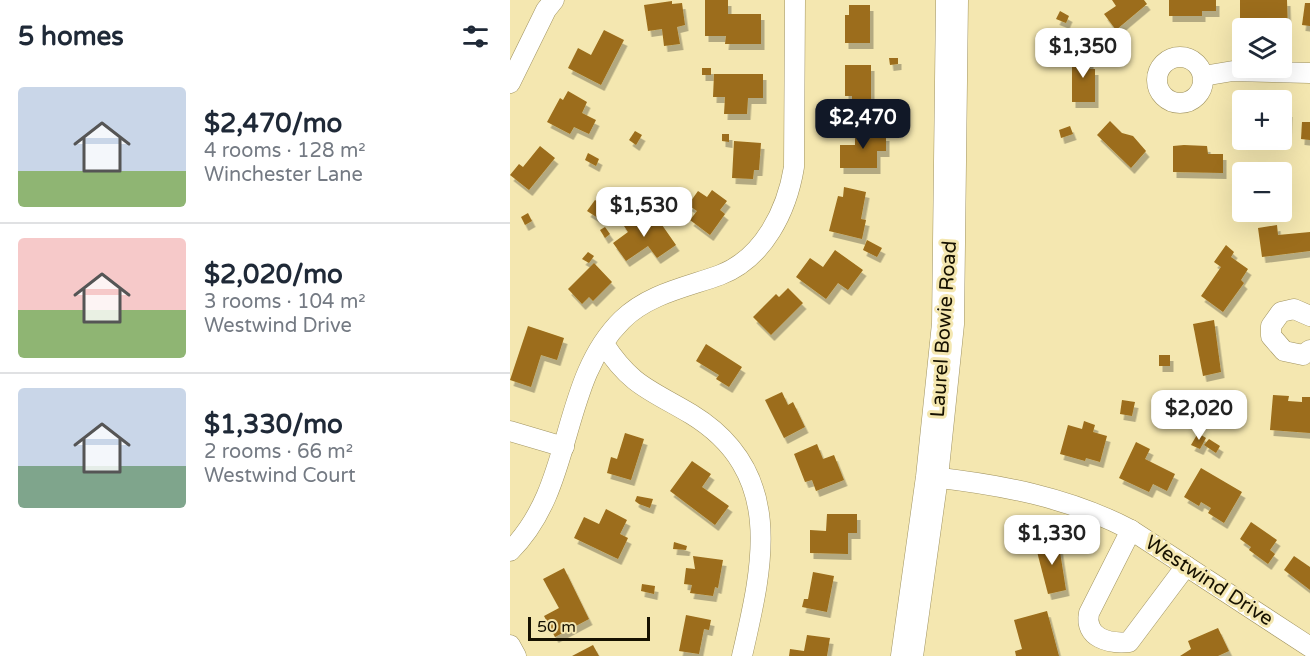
<!DOCTYPE html>
<meta charset="utf-8">
<style>
:root{--surface:#fff;--page:#f2f2f3;--text:#1f2937;--muted:#747a83;--line:#e0e1e3;--accent:#111827}
body{margin:0;font-family:"Varela Round",sans-serif;background:var(--page);color:var(--text);height:100vh;display:flex;flex-direction:column;font-size:22px;white-space:nowrap}
*{box-sizing:border-box;margin:0}
p{font-size:20px;color:var(--muted)}
.icon{flex:none;width:33px;height:33px;fill:none;stroke:currentColor;stroke-width:2;stroke-linecap:round;stroke-linejoin:round}
.map{position:relative;flex:1;overflow:hidden}
.drawer{display:flex;flex-direction:column;background:var(--surface);width:510px}
.drawer>*{flex:none}
.fabs{position:absolute;left:722px;top:18px;display:grid;gap:12px}
.fabs a{display:grid;place-items:center;width:60px;height:60px;border-radius:6px;background:var(--surface);box-shadow:0 6px 24px #0002;font-size:30px}
.scale{position:absolute;left:18px;bottom:15px;width:122px;box-sizing:border-box;padding-left:6px;border:3px solid #161100;border-top:0;font-size:16px;line-height:21px;white-space:nowrap;color:#161100;-webkit-text-stroke:4px #f4e7b0;paint-order:stroke}
.price{position:absolute;translate:-50% -51px;padding:0 14px;border-radius:12px;background:#fff;color:#222;font-size:20px;line-height:39px;filter:drop-shadow(0 2px 3px #0008)}
.price::after{content:'';position:absolute;left:50%;top:36px;width:18px;height:14px;margin-left:-9px;background:inherit;clip-path:polygon(0 0,100% 0,50% 100%)}
.price.active{background:var(--accent);color:#fff}
ul{padding:0;list-style:none}
li{display:flex;align-items:center;gap:18px;height:150px;padding:0 18px}
li+li{border-top:2px solid var(--line)}
li span{display:grid;place-items:center;flex:none;width:168px;height:120px;border-radius:6px;color:#555}
li>.icon{margin-inline-start:auto}
span .icon{width:72px;height:72px;fill:#fffc;stroke-width:1}
li b{font-size:26px}
h2{display:flex;justify-content:space-between;align-items:center;height:72px;padding:0 18px;font-size:26px}
main{display:flex;flex:1;min-height:0}
.map>svg:first-child{display:block}
.building{fill:#9c6d1a;filter:url(#shadow)}
.lines{fill:none;stroke-linecap:round;stroke-linejoin:round}
.minor-casing{stroke:#a09360;stroke-width:21}
.primary-casing{stroke:#a09360;stroke-width:33}
.minor{stroke:#fff;stroke-width:20}
.primary{stroke:#fff;stroke-width:32}
.labels{text-anchor:middle;dominant-baseline:central;stroke-width:6;stroke-linejoin:round;paint-order:stroke}
.street-label{font-size:20px;fill:#161100;stroke:#f4e7b0}
</style>
<main>
<section class="drawer">
<h2>5 homes<svg class="icon" aria-label="filters" viewBox="0 0 24 24"><path d="M4 7h16M4 17h16"/><circle cx="9" cy="7" r="2"/><circle cx="15" cy="17" r="2"/></svg></h2>
<ul>
<li><span style="background:linear-gradient(#c9d6e8 70%,#8fb573 0)"><svg class="icon" aria-label="home" viewBox="0 0 24 24"><path d="M3 11l9-7 9 7M6 9v11h12V9"/></svg></span><div><b>$2,470/mo</b><p>4 rooms · 128 m²</p><p>Winchester Lane</p></div></li>
<li><span style="background:linear-gradient(#f6c9c9 60%,#8fb573 0)"><svg class="icon" aria-label="home" viewBox="0 0 24 24"><path d="M3 11l9-7 9 7M6 9v11h12V9"/></svg></span><div><b>$2,020/mo</b><p>3 rooms · 104 m²</p><p>Westwind Drive</p></div></li>
<li><span style="background:linear-gradient(#c9d6e8 65%,#7fa58c 0)"><svg class="icon" aria-label="home" viewBox="0 0 24 24"><path d="M3 11l9-7 9 7M6 9v11h12V9"/></svg></span><div><b>$1,330/mo</b><p>2 rooms · 66 m²</p><p>Westwind Court</p></div></li>
</ul>
</section>
<div class="map">
<svg width="800" height="656" viewBox="0 0 800 656">
<defs>
<filter id="shadow"><feDropShadow dx="3.5" dy="6" stdDeviation="0" flood-color="#0004"/></filter>
</defs>
<rect width="100%" height="100%" fill="#f4e7b0"/>
<g class="building">
<polygon points="195,0 218,0 218,14 251,14 251,44 215,44 216,36 195,36"/>
<polygon points="602,0 634,0 637,4 606,30 594,14 606,6"/>
<polygon points="659,0 706,0 706,11 692,11 692,16 659,16"/>
<polygon points="730,0 777,0 778,32 771,32 771,28 730,28"/>
<polygon points="162,1 162,4 172,3 175,25 167,27 170,44 154,46 152,29 138,31 134,5"/>
<polygon points="795,3 800,3 800,26 792,25"/>
<polygon points="339,5 360,5 360,43 335,43 335,15 339,15"/>
<polygon points="550,11 559,16 556,23 546,19"/>
<polygon points="94,30 114,40 91,85 58,68 68,48 81,55"/>
<polygon points="562,54 580,54 580,69 585,69 585,102 562,102"/>
<polygon points="379,58 388,58 388,64 380,65"/>
<polygon points="335,65 361,65 361,107 342,107 342,96 335,96"/>
<rect x="192" y="68" width="9" height="7"/>
<polygon points="204,74 253,74 253,98 238,98 237,114 214,114 215,97 203,97"/>
<polygon points="58,91 77,102 72,113 86,120 79,134 64,127 60,134 37,122 50,98 53,100"/>
<polygon points="771,111 779,111 778,132 771,132"/>
<polygon points="377,118 387,118 386,126 376,125"/>
<polygon points="600,121 612,133 623,136 636,151 621,168 587,135"/>
<polygon points="792,122 800,122 800,140 791,139"/>
<polygon points="560,126 563,134 551,138 549,130"/>
<polygon points="345,128 368,128 368,135 376,135 376,151 367,151 367,168 330,168 330,145 345,145"/>
<polygon points="125,131 132,135 126,145 119,140"/>
<polygon points="212,134 219,134 219,142 212,141"/>
<polygon points="224,141 251,143 249,170 244,170 243,179 222,178"/>
<polygon points="674,145 697,146 698,154 713,154 713,173 663,172 663,146"/>
<polygon points="30,146 45,158 19,190 0,175 9,164 13,167"/>
<polygon points="78,153 89,159 86,166 75,160"/>
<polygon points="334,187 356,192 351,219 356,220 352,239 319,231 328,196 333,197"/>
<polygon points="202,190 217,201 210,210 215,214 200,235 180,220 187,211 178,205 188,191 197,197"/>
<polygon points="85,200 96,207 88,218 77,211"/>
<polygon points="166,200 173,209 167,214 160,205"/>
<polygon points="18,213 22,221 15,225 11,217"/>
<polygon points="124,214 131,225 145,215 166,245 147,258 138,246 116,261 103,243 118,232 112,223"/>
<polygon points="767,225 768,235 800,232 800,251 752,257 748,228"/>
<polygon points="95,227 100,234 95,238 90,230"/>
<polygon points="357,240 372,248 367,257 353,250"/>
<polygon points="716,245 724,252 721,257 738,269 731,280 734,283 713,312 691,296 711,267 704,262"/>
<polygon points="325,250 353,270 338,290 328,283 316,299 286,277 300,258 313,267"/>
<polygon points="78,252 84,256 79,263 72,259"/>
<polygon points="84,263 102,282 83,301 79,297 72,304 58,289"/>
<polygon points="278,288 293,303 261,335 243,317 266,294 269,297"/>
<polygon points="704,320 711,372 693,376 683,324"/>
<polygon points="18,326 54,338 47,360 31,355 21,387 0,380"/>
<polygon points="196,344 232,367 219,387 206,379 209,375 186,361"/>
<rect x="649" y="355" width="11" height="11"/>
<polygon points="272,392 278,405 283,402 295,427 274,438 255,400"/>
<polygon points="763,395 779,396 778,401 792,402 792,397 800,397 800,433 760,430"/>
<polygon points="612,400 625,402 622,416 610,414"/>
<polygon points="574,421 585,425 583,432 597,436 590,462 576,458 575,461 550,454 558,425 572,429"/>
<polygon points="115,433 134,439 121,480 97,473 101,457 107,459"/>
<polygon points="688,433 696,438 690,449 681,445"/>
<polygon points="699,439 710,446 706,453 694,445"/>
<polygon points="626,442 640,449 635,459 665,474 657,491 643,484 639,492 609,478"/>
<polygon points="307,444 313,459 324,455 334,480 306,491 302,480 295,482 284,454"/>
<polygon points="182,461 201,474 192,487 219,506 205,525 160,491"/>
<polygon points="691,468 732,492 714,523 698,513 701,508 691,502 689,506 674,497"/>
<polygon points="127,496 143,499 140,508 129,504 125,501"/>
<polygon points="96,509 117,520 110,534 118,538 108,559 64,538 74,517 89,524"/>
<polygon points="317,514 347,514 347,533 338,533 338,554 300,553 300,530 316,531"/>
<polygon points="741,522 767,540 760,550 765,554 758,564 739,550 741,547 730,539"/>
<polygon points="548,539 556,590 538,594 525,544"/>
<polygon points="164,542 177,546 176,550 163,549"/>
<polygon points="183,556 213,560 208,588 205,587 203,596 180,593 182,585 174,584 176,568 185,569"/>
<polygon points="784,556 800,567 800,590 774,570"/>
<polygon points="54,568 79,619 45,637 34,616 49,608 33,579"/>
<polygon points="303,572 324,576 317,612 292,607 294,599 298,599"/>
<polygon points="132,584 145,586 144,594 131,591"/>
<polygon points="537,611 549,656 506,656 505,651 512,649 504,620"/>
<polygon points="176,615 201,620 199,630 194,629 189,654 169,651"/>
<polygon points="708,628 719,651 708,656 670,656 681,649 678,641"/>
<polygon points="297,635 320,638 317,656 279,656 280,649 294,651"/>
<polygon points="83,645 89,656 62,656"/>
</g>
<g class="lines">
<defs>
<g id="minor">
<circle cx="670" cy="80" r="23"/>
<polyline points="693,76 723,71 800,73"/>
<polyline points="0,83 36,10 44,0"/>
<polyline points="800,316 784,309 771,312 761,326 761,336 774,351 793,355 800,350"/>
<path d="M94 344C121 386 141 390 181 414 276 472 253 565 232 656"/>
<polyline points="0,431 54,447"/>
<path d="M422 477C492 485 558 497 621 530L800 647"/>
<path d="M621 530 579 613C574 638 599 644 619 642L676 566"/>
<path d="M0 551C65 487 49 382 112 320 138 294 177 287 210 275 254 258 277 210 284 167L285 0"/>
<polyline points="0,645 6,656"/>
</g>
<polyline id="primary" points="397,656 422,477 438,324 442,0"/>
</defs>
<use href="#minor" class="minor-casing"/>
<use href="#primary" class="primary-casing"/>
<use href="#minor" class="minor"/>
<use href="#primary" class="primary"/>
</g>
<g class="labels">
<g class="street-label">
<text transform="translate(434 329) rotate(-86)">Laurel Bowie Road</text>
<text transform="translate(699 581) rotate(33)">Westwind Drive</text>
</g>
</g>
</svg>
<div class="fabs">
<a><svg class="icon" aria-label="layers" viewBox="0 0 24 24"><path d="M12 4l9 5-9 5-9-5zM3 14l9 5 9-5"/></svg></a>
<a>+</a>
<a>−</a>
</div>
<div class="scale">50 m</div>
<b class="price" style="left:573px;top:79px">$1,350</b>
<b class="price active" style="left:353px;top:150px">$2,470</b>
<b class="price" style="left:134px;top:238px">$1,530</b>
<b class="price" style="left:689px;top:441px">$2,020</b>
<b class="price" style="left:542px;top:566px">$1,330</b>
</div>
</main>
